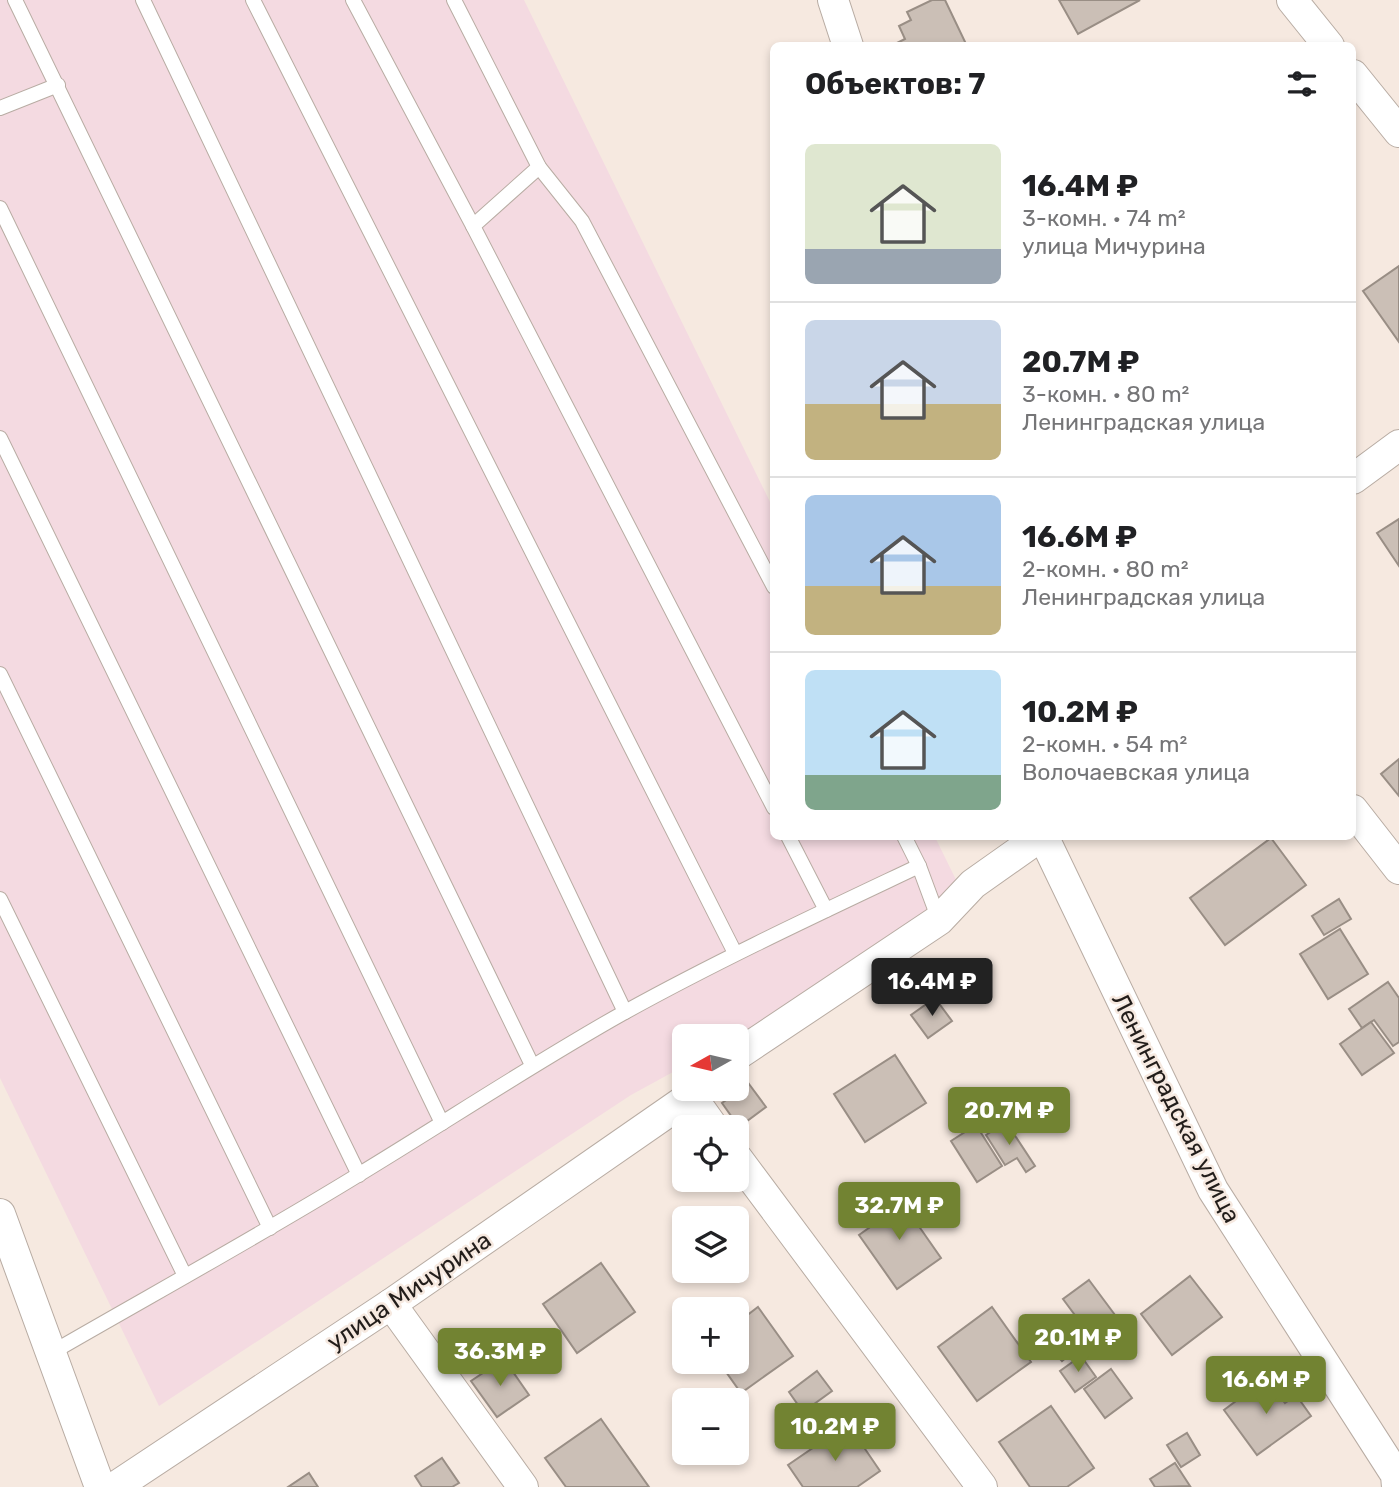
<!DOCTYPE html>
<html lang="ru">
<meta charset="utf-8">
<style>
:root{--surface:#fff;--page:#f6f6f6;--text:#202124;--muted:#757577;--line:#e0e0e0;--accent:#728332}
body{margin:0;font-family:Rubik,sans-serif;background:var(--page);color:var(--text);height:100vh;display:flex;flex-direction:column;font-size:26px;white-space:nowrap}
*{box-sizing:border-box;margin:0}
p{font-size:23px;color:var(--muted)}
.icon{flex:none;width:38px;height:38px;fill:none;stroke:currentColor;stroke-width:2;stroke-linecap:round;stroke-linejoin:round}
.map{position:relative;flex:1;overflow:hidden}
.sheet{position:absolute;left:770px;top:42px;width:586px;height:798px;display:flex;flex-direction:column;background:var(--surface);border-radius:10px;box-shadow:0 4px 10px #0003}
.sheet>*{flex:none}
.needle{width:46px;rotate:262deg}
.tools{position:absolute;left:672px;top:1024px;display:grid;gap:14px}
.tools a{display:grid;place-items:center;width:77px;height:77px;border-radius:10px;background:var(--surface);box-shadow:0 4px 10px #0003;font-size:35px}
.price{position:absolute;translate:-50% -60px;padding:0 16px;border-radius:7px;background:var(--accent);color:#fff;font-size:23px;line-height:46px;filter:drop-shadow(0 2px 4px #0008)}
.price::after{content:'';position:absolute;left:50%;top:42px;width:21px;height:16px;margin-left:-10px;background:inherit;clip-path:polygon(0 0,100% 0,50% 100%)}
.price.selected{background:#222;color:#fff}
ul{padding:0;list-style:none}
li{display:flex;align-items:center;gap:21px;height:175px;padding:0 35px}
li+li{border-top:2px solid var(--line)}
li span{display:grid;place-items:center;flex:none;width:196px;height:140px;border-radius:10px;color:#555}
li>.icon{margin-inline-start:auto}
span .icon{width:84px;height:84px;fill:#fffc;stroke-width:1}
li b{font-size:30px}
h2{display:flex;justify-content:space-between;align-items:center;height:84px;padding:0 35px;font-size:30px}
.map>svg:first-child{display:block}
.industrial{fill:#f4dae1}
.building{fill:#cbbfb6;stroke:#998e85;stroke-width:2}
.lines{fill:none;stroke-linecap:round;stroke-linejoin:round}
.lane-casing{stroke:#b8aca3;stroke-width:16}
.street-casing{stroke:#b8aca3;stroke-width:32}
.lane{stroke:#fff;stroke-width:14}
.street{stroke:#fff;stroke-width:30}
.labels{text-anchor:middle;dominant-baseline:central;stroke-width:5;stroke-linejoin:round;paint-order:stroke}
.street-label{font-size:24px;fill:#221d1a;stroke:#f6e9e0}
</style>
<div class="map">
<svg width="1399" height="1487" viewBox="0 0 1399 1487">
<rect width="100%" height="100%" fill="#f6e9e0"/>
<polygon class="industrial" points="0,0 524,0 773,508 774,836 935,837 961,890 737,1037 684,1036 684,1066 631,1095 159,1406 0,1078"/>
<g class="building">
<polygon points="932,0 945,0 967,46 891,46 905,39 899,26 911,20 907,12"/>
<polygon points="1059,0 1140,0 1078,34"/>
<polygon points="1399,266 1399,342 1363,291"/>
<polygon points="1399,519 1399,566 1377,533"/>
<polygon points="1399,759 1399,796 1381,774"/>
<polygon points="1271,838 1306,885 1225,945 1190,898"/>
<polygon points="1339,899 1351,919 1324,935 1312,916"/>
<polygon points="1340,929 1368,974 1328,999 1300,954"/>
<polygon points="1388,982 1399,998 1399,1042 1393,1046 1374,1020 1362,1028 1349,1009"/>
<polygon points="935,998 952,1021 928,1038 911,1015"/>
<polygon points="1371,1022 1394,1053 1362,1075 1340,1044"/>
<polygon points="895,1055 926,1103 865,1142 834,1094"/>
<polygon points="749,1084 766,1107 739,1127 722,1103"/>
<polygon points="1006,1122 1035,1166 1026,1172 1017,1158 1005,1165 986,1135"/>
<polygon points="976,1125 1002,1166 977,1182 951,1141"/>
<polygon points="895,1192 941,1258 897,1289 859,1235 880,1220 872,1208"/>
<polygon points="601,1263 635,1312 577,1353 543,1304"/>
<polygon points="1190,1276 1222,1317 1172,1355 1141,1314"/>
<polygon points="1089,1280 1115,1315 1089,1334 1063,1299"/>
<polygon points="758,1307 793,1356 741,1393 719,1362 737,1362 737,1323"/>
<polygon points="992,1307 1031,1362 977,1401 938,1347"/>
<polygon points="1068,1320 1086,1341 1062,1361 1044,1341"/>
<polygon points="1081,1356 1096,1377 1075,1392 1060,1371"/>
<polygon points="504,1359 529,1395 497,1417 471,1381"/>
<polygon points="1111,1369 1132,1398 1105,1418 1084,1389"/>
<polygon points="817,1371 832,1391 803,1412 789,1392"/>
<polygon points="1267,1378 1285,1403 1296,1395 1311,1416 1257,1455 1224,1410"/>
<polygon points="1051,1406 1094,1468 1067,1487 1030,1487 999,1442"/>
<polygon points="601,1419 649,1487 566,1487 545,1458"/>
<polygon points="848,1424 880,1471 857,1487 803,1487 788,1465"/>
<polygon points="1187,1433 1200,1455 1181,1467 1167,1445"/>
<polygon points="442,1458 459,1483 452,1487 422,1487 415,1476"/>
<polygon points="1175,1463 1190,1486 1155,1487 1150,1479"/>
<polygon points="309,1473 318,1487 288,1487"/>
</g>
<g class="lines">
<defs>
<g id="lane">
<polyline points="15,0 532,1065"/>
<polyline points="143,0 625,1012"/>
<polyline points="253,0 735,953"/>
<polyline points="353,0 473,226 774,808"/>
<polyline points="454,0 539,167 582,221 774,587"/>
<polyline points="0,108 58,85"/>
<polyline points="0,208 442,1123"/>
<polyline points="473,226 539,167"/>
<polyline points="0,438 359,1175"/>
<polyline points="0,674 270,1228"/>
<polyline points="788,836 826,910"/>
<polyline points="904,836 919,866 939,920"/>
<polyline points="0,899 185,1276"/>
<path d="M51 1353C153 1294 257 1237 358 1175 447 1121 534 1063 625 1012 721 959 820 913 919 866"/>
</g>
<g id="street">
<polyline points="833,0 848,46"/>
<polyline points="1292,0 1329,46"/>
<polyline points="1353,75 1399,132"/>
<polyline points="1353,479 1399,445"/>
<polyline points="1353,810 1399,869"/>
<polyline points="1043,836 1213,1190 1396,1475 1397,1487"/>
<polyline points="737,1055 939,920 973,884 1041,836"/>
<polyline points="691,1096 713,1127"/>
<polyline points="737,1158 982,1487"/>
<polyline points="0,1214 100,1487"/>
<polyline points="391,1304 523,1487"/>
<polyline points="115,1487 391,1304 691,1096 698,1088"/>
</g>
</defs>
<use href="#lane" class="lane-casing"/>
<use href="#street" class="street-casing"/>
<use href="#lane" class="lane"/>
<use href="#street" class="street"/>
</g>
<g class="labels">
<g class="street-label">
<text transform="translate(1176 1108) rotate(63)">Ленинградская улица</text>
<text transform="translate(409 1291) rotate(-34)">улица Мичурина</text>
</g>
</g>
</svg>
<div class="tools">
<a><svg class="needle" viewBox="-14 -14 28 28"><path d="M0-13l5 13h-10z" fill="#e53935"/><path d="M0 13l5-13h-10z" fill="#757577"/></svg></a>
<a><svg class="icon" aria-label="locate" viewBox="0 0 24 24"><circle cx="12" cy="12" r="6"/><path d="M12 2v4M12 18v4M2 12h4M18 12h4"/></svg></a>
<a><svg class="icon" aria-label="layers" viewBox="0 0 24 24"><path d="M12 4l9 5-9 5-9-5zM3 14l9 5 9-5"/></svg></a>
<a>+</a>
<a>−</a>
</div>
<b class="price selected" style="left:932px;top:1018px">16.4M ₽</b>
<b class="price" style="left:1009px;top:1147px">20.7M ₽</b>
<b class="price" style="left:899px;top:1242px">32.7M ₽</b>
<b class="price" style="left:1078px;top:1374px">20.1M ₽</b>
<b class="price" style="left:500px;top:1388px">36.3M ₽</b>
<b class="price" style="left:1266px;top:1416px">16.6M ₽</b>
<b class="price" style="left:835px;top:1463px">10.2M ₽</b>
<section class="sheet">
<h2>Объектов: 7<svg class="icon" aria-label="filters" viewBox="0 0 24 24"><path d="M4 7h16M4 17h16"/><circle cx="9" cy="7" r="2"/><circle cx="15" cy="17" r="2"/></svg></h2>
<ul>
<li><span style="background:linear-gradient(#dfe7d0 75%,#9aa5b1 0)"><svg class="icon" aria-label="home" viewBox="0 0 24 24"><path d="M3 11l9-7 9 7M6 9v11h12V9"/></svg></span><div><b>16.4M ₽</b><p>3-комн. · 74 m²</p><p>улица Мичурина</p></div></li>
<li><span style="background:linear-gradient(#c9d6e8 60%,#c2b280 0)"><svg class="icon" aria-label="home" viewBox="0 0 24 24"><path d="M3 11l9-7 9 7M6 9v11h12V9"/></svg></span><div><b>20.7M ₽</b><p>3-комн. · 80 m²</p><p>Ленинградская улица</p></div></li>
<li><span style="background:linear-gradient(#a9c7e8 65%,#c2b280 0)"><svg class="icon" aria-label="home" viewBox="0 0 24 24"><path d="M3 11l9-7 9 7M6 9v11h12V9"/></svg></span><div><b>16.6M ₽</b><p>2-комн. · 80 m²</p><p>Ленинградская улица</p></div></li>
<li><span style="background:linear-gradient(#bfe0f5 75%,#7fa58c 0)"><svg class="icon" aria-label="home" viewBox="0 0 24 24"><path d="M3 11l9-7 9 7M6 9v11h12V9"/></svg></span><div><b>10.2M ₽</b><p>2-комн. · 54 m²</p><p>Волочаевская улица</p></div></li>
</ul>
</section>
</div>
